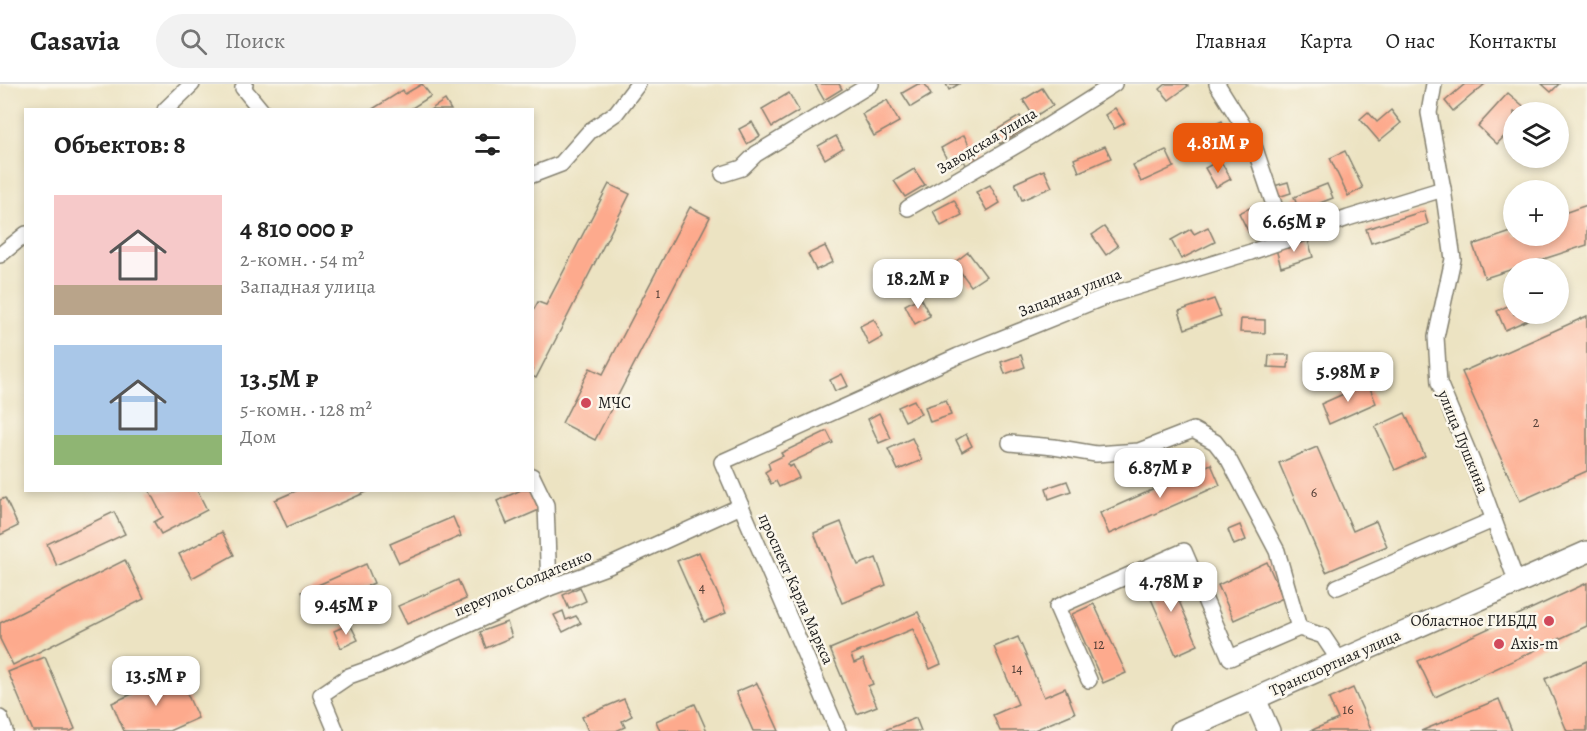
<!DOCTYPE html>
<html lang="ru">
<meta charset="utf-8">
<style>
:root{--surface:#fff;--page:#f2f2f2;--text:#222;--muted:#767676;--line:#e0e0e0;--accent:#ea580c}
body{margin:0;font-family:Alegreya,serif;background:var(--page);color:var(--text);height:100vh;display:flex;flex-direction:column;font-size:22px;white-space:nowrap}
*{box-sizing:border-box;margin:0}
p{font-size:20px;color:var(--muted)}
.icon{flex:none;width:33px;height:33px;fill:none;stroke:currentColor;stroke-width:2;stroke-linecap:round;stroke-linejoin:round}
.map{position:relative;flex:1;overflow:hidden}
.panel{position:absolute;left:24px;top:24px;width:510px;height:384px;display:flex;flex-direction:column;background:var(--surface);border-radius:0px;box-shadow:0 3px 9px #0003}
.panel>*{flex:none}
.controls{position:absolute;left:1503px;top:18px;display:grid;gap:12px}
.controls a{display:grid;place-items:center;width:66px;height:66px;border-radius:50%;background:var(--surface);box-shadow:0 3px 9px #0003;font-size:30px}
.price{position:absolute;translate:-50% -51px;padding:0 14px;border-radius:12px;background:#fff;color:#222;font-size:20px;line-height:39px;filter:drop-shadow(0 2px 3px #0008)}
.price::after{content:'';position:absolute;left:50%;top:36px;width:18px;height:14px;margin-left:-9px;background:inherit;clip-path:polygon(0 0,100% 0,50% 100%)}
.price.on{background:var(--accent);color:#fff}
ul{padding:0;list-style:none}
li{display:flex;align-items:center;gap:18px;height:150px;padding:0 30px}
li span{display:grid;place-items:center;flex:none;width:168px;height:120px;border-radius:0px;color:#555}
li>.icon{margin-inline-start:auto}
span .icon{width:72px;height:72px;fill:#fffc;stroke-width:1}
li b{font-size:26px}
h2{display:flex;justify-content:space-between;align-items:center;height:72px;padding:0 30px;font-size:26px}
header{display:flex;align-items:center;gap:36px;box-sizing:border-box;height:84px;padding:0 30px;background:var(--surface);border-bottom:2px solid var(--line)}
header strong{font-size:28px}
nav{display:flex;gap:33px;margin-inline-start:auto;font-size:21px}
.search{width:420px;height:54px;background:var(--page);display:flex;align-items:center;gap:15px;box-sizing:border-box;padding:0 21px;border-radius:33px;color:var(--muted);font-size:22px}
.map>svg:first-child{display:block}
.building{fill:#fdaa8d}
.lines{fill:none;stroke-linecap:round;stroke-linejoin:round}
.street-casing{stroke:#84806f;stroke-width:18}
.secondary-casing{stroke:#84806f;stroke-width:24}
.street{stroke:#fff;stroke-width:15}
.secondary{stroke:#fff;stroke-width:21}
.poi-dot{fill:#d1495b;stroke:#fbf7ec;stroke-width:2}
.labels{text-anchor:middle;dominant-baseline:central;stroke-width:5;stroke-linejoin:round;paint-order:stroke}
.number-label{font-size:14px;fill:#544038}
.street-label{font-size:16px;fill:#1c1c1c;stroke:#fbf7ec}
.poi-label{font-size:16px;fill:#1c1c1c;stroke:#fbf7ec;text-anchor:start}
</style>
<header>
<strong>Casavia</strong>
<div class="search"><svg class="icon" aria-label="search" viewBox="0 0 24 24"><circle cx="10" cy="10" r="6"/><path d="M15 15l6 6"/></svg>Поиск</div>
<nav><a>Главная</a><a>Карта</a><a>О нас</a><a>Контакты</a></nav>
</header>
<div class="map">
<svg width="1587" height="647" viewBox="0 0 1587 647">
<rect width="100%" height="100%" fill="#fbf7ec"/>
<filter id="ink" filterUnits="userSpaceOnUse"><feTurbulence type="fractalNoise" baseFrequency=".0167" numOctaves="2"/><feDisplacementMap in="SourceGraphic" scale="12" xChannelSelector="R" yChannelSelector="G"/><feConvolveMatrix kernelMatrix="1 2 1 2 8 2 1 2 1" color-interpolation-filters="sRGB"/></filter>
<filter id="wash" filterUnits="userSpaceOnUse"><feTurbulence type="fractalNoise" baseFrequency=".008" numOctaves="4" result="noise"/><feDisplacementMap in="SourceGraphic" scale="24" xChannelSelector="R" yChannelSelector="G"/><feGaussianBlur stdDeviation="1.35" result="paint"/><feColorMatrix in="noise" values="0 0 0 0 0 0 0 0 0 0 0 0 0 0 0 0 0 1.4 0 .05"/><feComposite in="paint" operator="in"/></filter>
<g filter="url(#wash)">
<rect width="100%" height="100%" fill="#ece3c2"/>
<g id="blocks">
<g class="building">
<polygon points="422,0 431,12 409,26 371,26 403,6 405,10"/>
<polygon points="815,0 839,0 842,5 824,16"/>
<polygon points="918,0 925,0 931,11 911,23 902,9"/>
<polygon points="946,0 959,0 949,6"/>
<polygon points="1166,0 1186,0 1188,2 1169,16 1160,5"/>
<polygon points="1465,0 1485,0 1453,27 1445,17"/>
<polygon points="1542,0 1559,0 1551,8"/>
<polygon points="1042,4 1053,21 1034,33 1023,16"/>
<polygon points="789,9 799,27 772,43 762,25"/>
<polygon points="1508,9 1528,26 1526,28 1514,28 1514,42 1497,60 1478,42"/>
<polygon points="445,16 451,26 430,26"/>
<polygon points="887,16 899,38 874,52 862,30"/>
<polygon points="1115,24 1125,39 1114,45 1105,31"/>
<polygon points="1391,26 1401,39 1379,57 1360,35 1368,28 1377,38"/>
<polygon points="1020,32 1027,43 1000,60 993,48"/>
<polygon points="1222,37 1229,51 1201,64 1194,50"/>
<polygon points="752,38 760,52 747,60 739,45"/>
<polygon points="964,51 978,79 968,84 964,77 951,83 941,64"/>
<polygon points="836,52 843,64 825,75 818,62"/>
<polygon points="1105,62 1111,74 1079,88 1074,75"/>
<polygon points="1166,66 1174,83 1141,98 1133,81"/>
<polygon points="1345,67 1363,104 1348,112 1330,74"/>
<polygon points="1220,76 1231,95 1216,103 1205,84"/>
<polygon points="914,85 925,101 905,113 894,97"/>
<polygon points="1044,86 1052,103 1022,116 1015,99"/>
<polygon points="1288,98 1291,109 1278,113 1274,102"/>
<polygon points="609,100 630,110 536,294 532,292 532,229 538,218 546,221"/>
<polygon points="1327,100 1333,114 1299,127 1294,113"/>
<polygon points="990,101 1000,119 987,127 976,108"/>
<polygon points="954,116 962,131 941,142 933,127"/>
<polygon points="1258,120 1268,140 1249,149 1239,129"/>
<polygon points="1587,121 1587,161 1485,194 1473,161 1514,147 1514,152 1558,152 1558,131"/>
<polygon points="690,123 710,133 595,356 562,339 590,284 603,290"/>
<polygon points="1424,127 1428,140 1371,159 1366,145"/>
<polygon points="1104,143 1118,162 1106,171 1092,151"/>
<polygon points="1208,143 1215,158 1181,175 1171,156 1191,145 1194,150"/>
<polygon points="1308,156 1313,173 1281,183 1276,165"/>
<polygon points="825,162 833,178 816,186 808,170"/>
<polygon points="968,168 986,192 971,202 954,179"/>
<polygon points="920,213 930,232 915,240 905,221"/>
<polygon points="1214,215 1221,232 1185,245 1179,227"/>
<polygon points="1514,219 1514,230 1541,230 1505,246 1497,227"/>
<polygon points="1587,232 1587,387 1520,417 1462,288"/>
<polygon points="874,235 883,253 869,261 860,242"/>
<polygon points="1241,235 1265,236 1265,249 1240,248"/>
<polygon points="1021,271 1025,283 1005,290 1001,278"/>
<polygon points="1269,271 1289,271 1288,284 1268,283"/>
<polygon points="842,290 848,302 835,307 830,296"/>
<polygon points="1368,299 1376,319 1329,340 1321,320"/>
<polygon points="914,316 921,330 905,337 898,323"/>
<polygon points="946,316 951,331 930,338 925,323"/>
<polygon points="879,329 891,354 879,359 868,335"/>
<polygon points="1405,329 1425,372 1395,386 1375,343"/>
<polygon points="827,347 833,359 787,380 789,383 793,381 799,394 779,403 776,397 771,400 765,388 770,385 768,379 783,372 781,369"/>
<polygon points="966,350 972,362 962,368 956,356"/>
<polygon points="912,354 922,376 898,386 888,365"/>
<polygon points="1317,363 1353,447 1376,437 1387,462 1326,488 1279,379"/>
<polygon points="1211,380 1220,401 1109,450 1100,429"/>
<polygon points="1067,397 1071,407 1049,415 1046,404"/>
<polygon points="149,406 197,406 207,426 161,450 154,438 163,433"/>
<polygon points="298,406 371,406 287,443 275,416"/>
<polygon points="521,406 530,406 539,426 507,440 497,417"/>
<polygon points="5,414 18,442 0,451 0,416"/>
<polygon points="114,428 125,450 57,482 47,460"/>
<polygon points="453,433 461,452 399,479 390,460"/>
<polygon points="841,438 858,481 876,474 886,501 842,519 814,449"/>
<polygon points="1240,441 1246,456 1234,461 1228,446"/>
<polygon points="222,448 234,471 192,494 179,470"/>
<polygon points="699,468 726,529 704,538 677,477"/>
<polygon points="125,476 144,515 13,581 0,555 0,539"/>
<polygon points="1267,478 1283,514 1234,536 1218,501"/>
<polygon points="366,480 374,499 310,527 302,508"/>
<polygon points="1166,487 1198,561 1176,571 1143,497"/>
<polygon points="458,496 466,515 407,540 398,522"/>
<polygon points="1587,499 1587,542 1435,613 1418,577"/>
<polygon points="580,503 586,517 569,525 563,511"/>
<polygon points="1094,520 1126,589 1103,599 1072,530"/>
<polygon points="563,527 566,536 576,532 581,539 563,548 554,531"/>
<polygon points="918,528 941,580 930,585 913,545 851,571 854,579 863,575 873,600 868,602 877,622 857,630 830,565"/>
<polygon points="507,538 512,553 486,564 480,548"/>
<polygon points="350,540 358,556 341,564 334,547"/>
<polygon points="1018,553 1044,613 1065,604 1075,629 1032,647 1000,647 993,631 1018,620 994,563"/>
<polygon points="45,573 75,645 71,647 33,647 8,588"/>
<polygon points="1587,577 1587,647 1567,647 1545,595"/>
<polygon points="178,589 198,634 169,647 124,647 112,619"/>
<polygon points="757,599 779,647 753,647 736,608"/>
<polygon points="1353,604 1372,647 1310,647 1338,635 1329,615"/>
<polygon points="624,615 632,632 622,637 625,643 616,647 588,647 582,633"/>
<polygon points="1499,615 1512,647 1421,647"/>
<polygon points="695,620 707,647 660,647 656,637"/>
<polygon points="916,634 921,647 882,647"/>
</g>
</g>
</g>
<g filter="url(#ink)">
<use href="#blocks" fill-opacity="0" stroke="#84806f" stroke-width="1.5"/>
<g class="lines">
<defs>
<g id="street">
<polyline points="245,0 243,4 261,26"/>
<polyline points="1217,0 1252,56 1286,156"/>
<polyline points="1434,0 1429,29 1443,105 1453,175 1436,253 1439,299 1474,382 1517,499"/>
<polyline points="165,26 192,0"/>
<polyline points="723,90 742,84 756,70 871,0"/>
<polyline points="532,91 561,80 590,47 616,29 638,0"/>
<polyline points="908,124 1022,58 1114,0"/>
<polyline points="0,171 26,150"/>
<polyline points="1010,359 1054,363 1096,370 1139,367 1193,346 1215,358 1229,376 1277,467 1299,544"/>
<polyline points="532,392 546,421 549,504"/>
<polyline points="1337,503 1493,436"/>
<polyline points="1089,596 1057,523 1184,467 1230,574 1299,544 1323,552 1339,576"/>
<polyline points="0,634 5,647"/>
<polyline points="336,647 321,611 349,592 380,581 549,504 609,482 741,422"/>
<polyline points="838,647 722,378 958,272 1107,212 1251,168 1348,134 1443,105"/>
</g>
<g id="secondary">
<polyline points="1255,615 1269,647"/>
<polyline points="1181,647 1587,468"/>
</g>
</defs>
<use href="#street" class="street-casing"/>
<use href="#secondary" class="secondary-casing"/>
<use href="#street" class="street"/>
<use href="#secondary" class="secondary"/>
</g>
</g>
<g class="poi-dot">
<circle cx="586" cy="319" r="6"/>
<circle cx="1549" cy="537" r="6"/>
<circle cx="1499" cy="560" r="6"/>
</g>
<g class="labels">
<g class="number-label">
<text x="658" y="209">1</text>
<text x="1536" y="338">2</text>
<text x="1314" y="408">6</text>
<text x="702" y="503">4</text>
<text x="1099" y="560">12</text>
<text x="1017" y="584">14</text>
<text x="1348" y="625">16</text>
</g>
<g class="street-label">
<text transform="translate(987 57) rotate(-31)">Заводская улица</text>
<text transform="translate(1070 209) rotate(-21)">Западная улица</text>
<text transform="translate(1463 358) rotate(68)">улица Пушкина</text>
<text transform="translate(523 499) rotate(-23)">переулок Солдатенко</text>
<text transform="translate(796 505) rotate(66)">проспект Карла Маркса</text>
<text transform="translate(1335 579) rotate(-24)">Транспортная улица</text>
</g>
<g class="poi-label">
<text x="598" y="319">МЧС</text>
<text x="1537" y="537" text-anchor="end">Областное ГИБДД</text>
<text x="1511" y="560">Axis-m</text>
</g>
</g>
</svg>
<div class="controls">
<a><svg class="icon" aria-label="layers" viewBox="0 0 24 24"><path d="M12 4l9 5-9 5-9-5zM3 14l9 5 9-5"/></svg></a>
<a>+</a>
<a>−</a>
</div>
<b class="price on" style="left:1218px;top:90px">4.81M ₽</b>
<b class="price" style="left:1294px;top:169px">6.65M ₽</b>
<b class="price" style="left:918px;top:226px">18.2M ₽</b>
<b class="price" style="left:1348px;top:319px">5.98M ₽</b>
<b class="price" style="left:1160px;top:415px">6.87M ₽</b>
<b class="price" style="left:1171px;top:529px">4.78M ₽</b>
<b class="price" style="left:346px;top:552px">9.45M ₽</b>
<b class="price" style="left:156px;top:623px">13.5M ₽</b>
<section class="panel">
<h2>Объектов: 8<svg class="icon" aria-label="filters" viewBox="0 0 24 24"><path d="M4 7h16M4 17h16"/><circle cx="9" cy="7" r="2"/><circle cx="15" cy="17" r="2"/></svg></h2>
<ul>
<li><span style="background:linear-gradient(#f6c9c9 75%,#b9a48a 0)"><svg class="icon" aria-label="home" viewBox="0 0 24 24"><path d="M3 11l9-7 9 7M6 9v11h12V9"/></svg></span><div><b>4 810 000 ₽</b><p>2-комн. · 54 m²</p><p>Западная улица</p></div></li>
<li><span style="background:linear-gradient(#a9c7e8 75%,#8fb573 0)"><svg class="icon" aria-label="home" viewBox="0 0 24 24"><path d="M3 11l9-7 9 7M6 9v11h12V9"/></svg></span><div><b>13.5M ₽</b><p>5-комн. · 128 m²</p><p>Дом</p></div></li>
</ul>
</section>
</div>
